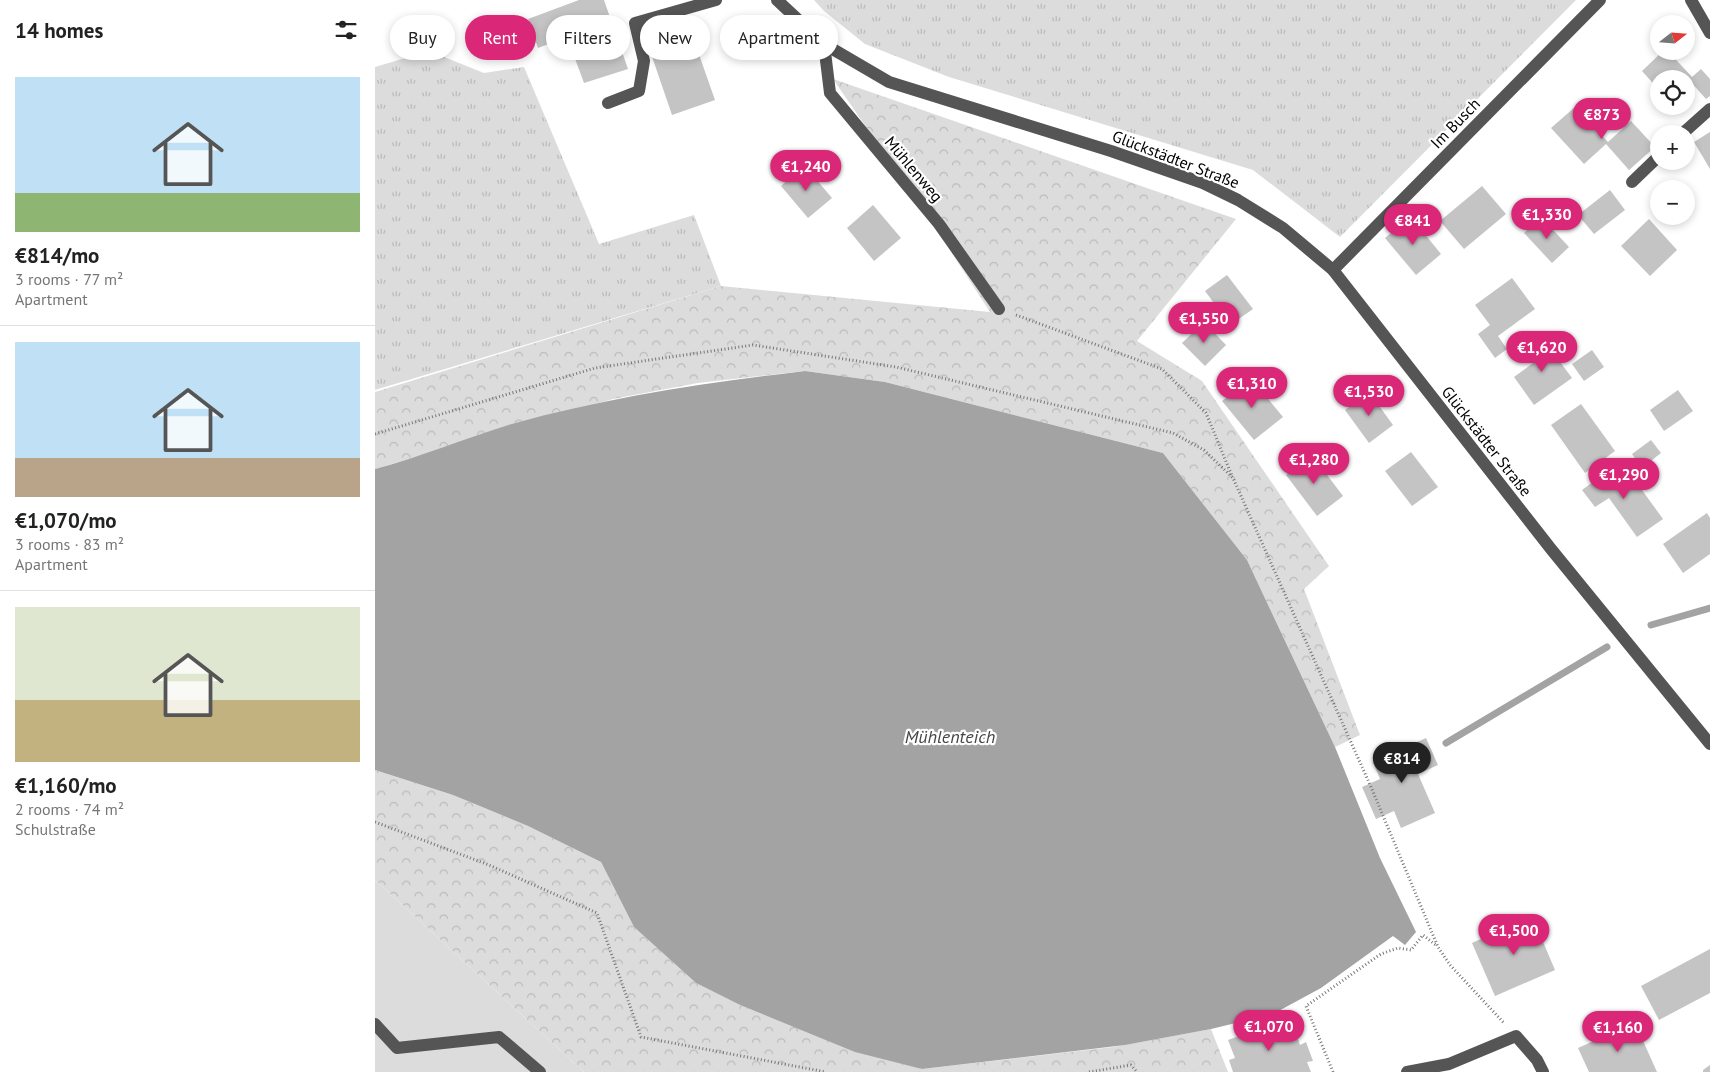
<!DOCTYPE html>
<meta charset="utf-8">
<style>
:root{--surface:#fff;--page:#f2f2f2;--text:#222;--muted:#767676;--line:#e0e0e0;--accent:#db2777}
body{margin:0;font-family:"PT Sans",sans-serif;background:var(--page);color:var(--text);height:100vh;display:flex;flex-direction:column;font-size:19px;white-space:nowrap}
*{box-sizing:border-box;margin:0}
p{font-size:16px;color:var(--muted)}
.icon{flex:none;width:28px;height:28px;fill:none;stroke:currentColor;stroke-width:2;stroke-linecap:round;stroke-linejoin:round}
.map{position:relative;flex:1;overflow:hidden}
.side{display:flex;flex-direction:column;background:var(--surface);width:375px}
.side>*{flex:none}
.banner{position:absolute;left:15px;top:15px;width:475px;height:45px;display:flex;gap:10px}
.needle{width:32px;rotate:73deg}
.fabs{position:absolute;left:1275px;top:15px;display:grid;gap:10px}
.fabs a{display:grid;place-items:center;width:45px;height:45px;border-radius:50%;background:var(--surface);box-shadow:0 2px 8px #0003;font-size:25px}
.price{position:absolute;translate:-50% -42px;padding:0 11px;border-radius:18px;background:var(--accent);color:#fff;font-size:16px;line-height:32px;filter:drop-shadow(0 1px 2px #0008)}
.price::after{content:'';position:absolute;left:50%;top:30px;width:15px;height:11px;margin-left:-8px;background:inherit;clip-path:polygon(0 0,100% 0,50% 100%)}
.price.selected{background:#222;color:#fff}
ul{padding:0;list-style:none}
li{display:grid;align-content:center;gap:10px;height:265px;padding:0 15px}
li+li{border-top:1px solid var(--line)}
li span{display:grid;place-items:center;height:155px;border-radius:0px;color:#555}
li>.icon{margin-inline-start:auto}
span .icon{width:90px;height:90px;fill:#fffc;stroke-width:1}
li b{font-size:21px}
h2{display:flex;justify-content:space-between;align-items:center;height:60px;padding:0 15px;font-size:21px}
.tag{padding:0 18px;border-radius:22px;background:var(--surface);box-shadow:0 2px 8px #0003;font-size:18px;line-height:45px}
.tag.selected{background:var(--accent);color:#fff}
main{display:flex;flex:1;min-height:0}
.map>svg:first-child{display:block}
.grass{fill:url(#grass-tufts)}
.forest{fill:url(#forest-crowns)}
.park{fill:#dcdcdc}
.water{fill:#a3a3a3}
.lines{fill:none;stroke-linecap:round;stroke-linejoin:round}
.stream{stroke:#a3a3a3;stroke-width:7}
.building{fill:#c4c4c4}
.path{stroke:#777;stroke-width:3;stroke-dasharray:1 2.5;stroke-linecap:butt}
.minor{stroke:#555;stroke-width:12}
.labels{text-anchor:middle;dominant-baseline:central;stroke-width:4.5;stroke-linejoin:round;paint-order:stroke}
.street-label{font-size:16px;fill:#000;stroke:#fff}
.water-label{font-size:18px;font-style:italic;fill:#444;stroke:#fff}
</style>
<main>
<section class="side">
<h2>14 homes<svg class="icon" aria-label="filters" viewBox="0 0 24 24"><path d="M4 7h16M4 17h16"/><circle cx="9" cy="7" r="2"/><circle cx="15" cy="17" r="2"/></svg></h2>
<ul>
<li><span style="background:linear-gradient(#bfe0f5 75%,#8fb573 0)"><svg class="icon" aria-label="home" viewBox="0 0 24 24"><path d="M3 11l9-7 9 7M6 9v11h12V9"/></svg></span><div><b>€814/mo</b><p>3 rooms · 77 m²</p><p>Apartment</p></div></li>
<li><span style="background:linear-gradient(#bfe0f5 75%,#b9a48a 0)"><svg class="icon" aria-label="home" viewBox="0 0 24 24"><path d="M3 11l9-7 9 7M6 9v11h12V9"/></svg></span><div><b>€1,070/mo</b><p>3 rooms · 83 m²</p><p>Apartment</p></div></li>
<li><span style="background:linear-gradient(#dfe7d0 60%,#c2b280 0)"><svg class="icon" aria-label="home" viewBox="0 0 24 24"><path d="M3 11l9-7 9 7M6 9v11h12V9"/></svg></span><div><b>€1,160/mo</b><p>2 rooms · 74 m²</p><p>Schulstraße</p></div></li>
</ul>
</section>
<div class="map">
<svg width="1335" height="1072" viewBox="0 0 1335 1072">
<defs>
<pattern id="grass-tufts" width="24" height="20" patternUnits="userSpaceOnUse" patternTransform="scale(1.25)"><rect width="24" height="20" fill="#dcdcdc"/><path d="M3 7l-1-3M5 7V3M7 7l1-3M15 17l-1-3M17 17v-4M19 17l1-3" fill="none" stroke="#bbb"/></pattern>
<pattern id="forest-crowns" width="20" height="18" patternUnits="userSpaceOnUse" patternTransform="scale(1.25)"><rect width="20" height="18" fill="#dcdcdc"/><path d="M2 6a3 3 0 1 1 6 0M12 15a3 3 0 1 1 6 0" fill="none" stroke="#bbb"/></pattern>
</defs>
<rect width="100%" height="100%" fill="#fff"/>
<g class="grass">
<polygon points="439,0 1201,0 965,237 878,170 574,77 490,44 449,11"/>
<polygon points="54,51 109,73 149,67 224,244 319,215 346,286 0,390 0,67"/>
</g>
<g class="forest">
<polygon points="458,79 861,219 762,341 827,381 954,566 929,589 985,735 960,747 872,560 788,453 510,382 430,371 323,383 238,399 0,469 0,392 346,286 615,312 560,227"/>
<polygon points="0,770 78,795 153,826 226,862 259,927 321,983 365,1005 422,1028 547,1069 738,1047 836,1029 853,1072 209,1072 0,880"/>
</g>
<polygon class="park" points="0,880 209,1072 0,1072"/>
<path class="water" d="M430 371 510 382 788 453 872 560 960 747 1005 858 1041 932 1030 945 1018 936 946 988 898 1014 836 1029 750 1045 547 1069 480 1052 365 1005 321 983 259 927 226 862 153 826 78 795 0 770V469C46 457 91 438 137 424 234 397 330 383 430 371Z"/>
<g class="lines">
<g class="stream">
<polyline points="1276,625 1335,608"/>
<polyline points="1071,743 1232,647"/>
</g>
</g>
<g class="building">
<polygon points="204,0 229,0 253,69 209,83 192,37 163,48 153,19"/>
<polygon points="314,26 340,100 297,115 272,42"/>
<polygon points="1288,51 1293,51 1317,77 1326,69 1335,79 1335,96 1331,99 1314,80 1311,83 1311,79 1284,79 1284,90 1267,71"/>
<polygon points="1200,107 1233,142 1256,121 1280,147 1254,170 1231,144 1209,164 1176,128"/>
<polygon points="1335,132 1335,169 1319,142"/>
<polygon points="429,165 457,198 433,218 406,186"/>
<polygon points="1107,186 1131,214 1089,249 1065,221"/>
<polygon points="1235,190 1250,210 1219,234 1203,215"/>
<polygon points="498,205 526,238 499,261 472,228"/>
<polygon points="1036,217 1066,254 1041,275 1010,238"/>
<polygon points="1166,217 1194,247 1177,263 1149,233"/>
<polygon points="1274,219 1302,250 1275,276 1246,246"/>
<polygon points="852,275 878,309 855,325 830,291"/>
<polygon points="1137,278 1160,309 1123,336 1132,349 1120,358 1103,334 1115,325 1100,305"/>
<polygon points="829,322 851,345 830,366 807,343"/>
<polygon points="1168,339 1197,378 1159,405 1139,377 1158,363 1150,352"/>
<polygon points="1217,350 1229,367 1209,381 1197,364"/>
<polygon points="876,378 908,417 879,440 847,401"/>
<polygon points="1303,390 1318,411 1289,431 1275,410"/>
<polygon points="994,392 1018,425 994,443 970,410"/>
<polygon points="1206,404 1240,451 1210,473 1176,425"/>
<polygon points="1276,440 1286,453 1267,468 1257,454"/>
<polygon points="1036,452 1063,487 1037,506 1010,471"/>
<polygon points="937,455 968,496 942,516 911,475"/>
<polygon points="1241,465 1254,483 1259,479 1288,519 1262,537 1234,498 1220,507 1207,490"/>
<polygon points="1332,513 1335,518 1335,554 1308,573 1288,544"/>
<polygon points="1051,738 1063,765 1043,774 1060,813 1026,828 1019,811 1001,819 987,787 1005,779 998,762"/>
<polygon points="1157,916 1180,970 1120,996 1097,943"/>
<polygon points="1335,949 1335,993 1284,1020 1266,986"/>
<polygon points="899,1023 904,1036 920,1030 925,1045 931,1042 938,1061 932,1062 936,1072 858,1072 854,1060 860,1058 853,1040"/>
<polygon points="1260,1023 1282,1072 1214,1072 1203,1048"/>
<polygon points="1335,1065 1335,1072 1328,1072 1328,1070"/>
</g>
<g class="lines">
<g class="path">
<polyline points="641,315 787,369 831,413 857,476"/>
<polyline points="0,434 220,368 378,345 521,367 798,433 829,450 858,478 996,787 1063,947 1075,965 1129,1023"/>
<polyline points="0,822 114,865 222,913 266,1037 451,1072"/>
<polyline points="714,1072 756,1065 762,1072"/>
<polyline points="958,1072 931,1006 1006,954 1023,948 1036,950 1048,935 1062,946"/>
</g>
<g class="minor">
<polyline points="402,0 449,44 514,82 736,151 828,183 863,200 908,228 958,270 1176,549 1335,744"/>
<polyline points="1316,0 1335,33"/>
<polyline points="449,44 455,93 564,224 624,309"/>
<polyline points="233,103 264,91 269,61 260,23 341,0"/>
<polyline points="1307,134 1335,109"/>
<polyline points="1257,182 1284,156"/>
<polyline points="958,270 1225,0"/>
<polyline points="0,1024 22,1048 124,1037 165,1072"/>
<polyline points="1032,1072 1074,1064 1141,1036 1162,1060 1168,1072"/>
</g>
</g>
<g class="labels">
<g class="street-label">
<text transform="translate(1080 123) rotate(-46)">Im Busch</text>
<text transform="translate(801 159) rotate(21)">Glückstädter Straße</text>
<text transform="translate(539 169) rotate(50)">Mühlenweg</text>
<text transform="translate(1112 441) rotate(52)">Glückstädter Straße</text>
</g>
<g class="water-label">
<text x="575" y="736">Mühlenteich</text>
</g>
</g>
</svg>
<div class="fabs">
<a><svg class="needle" viewBox="-14 -14 28 28"><path d="M0-13l5 13h-10z" fill="#e53935"/><path d="M0 13l5-13h-10z" fill="#767676"/></svg></a>
<a><svg class="icon" aria-label="locate" viewBox="0 0 24 24"><circle cx="12" cy="12" r="6"/><path d="M12 2v4M12 18v4M2 12h4M18 12h4"/></svg></a>
<a>+</a>
<a>−</a>
</div>
<b class="price" style="left:1227px;top:140px">€873</b>
<b class="price" style="left:431px;top:192px">€1,240</b>
<b class="price" style="left:1172px;top:240px">€1,330</b>
<b class="price" style="left:1038px;top:246px">€841</b>
<b class="price" style="left:829px;top:344px">€1,550</b>
<b class="price" style="left:1167px;top:373px">€1,620</b>
<b class="price" style="left:877px;top:409px">€1,310</b>
<b class="price" style="left:994px;top:417px">€1,530</b>
<b class="price" style="left:939px;top:485px">€1,280</b>
<b class="price" style="left:1249px;top:500px">€1,290</b>
<b class="price selected" style="left:1027px;top:784px">€814</b>
<b class="price" style="left:1139px;top:956px">€1,500</b>
<b class="price" style="left:894px;top:1052px">€1,070</b>
<b class="price" style="left:1243px;top:1053px">€1,160</b>
<div class="banner">
<a class="tag">Buy</a>
<a class="tag selected">Rent</a>
<a class="tag">Filters</a>
<a class="tag">New</a>
<a class="tag">Apartment</a>
</div>
</div>
</main>
